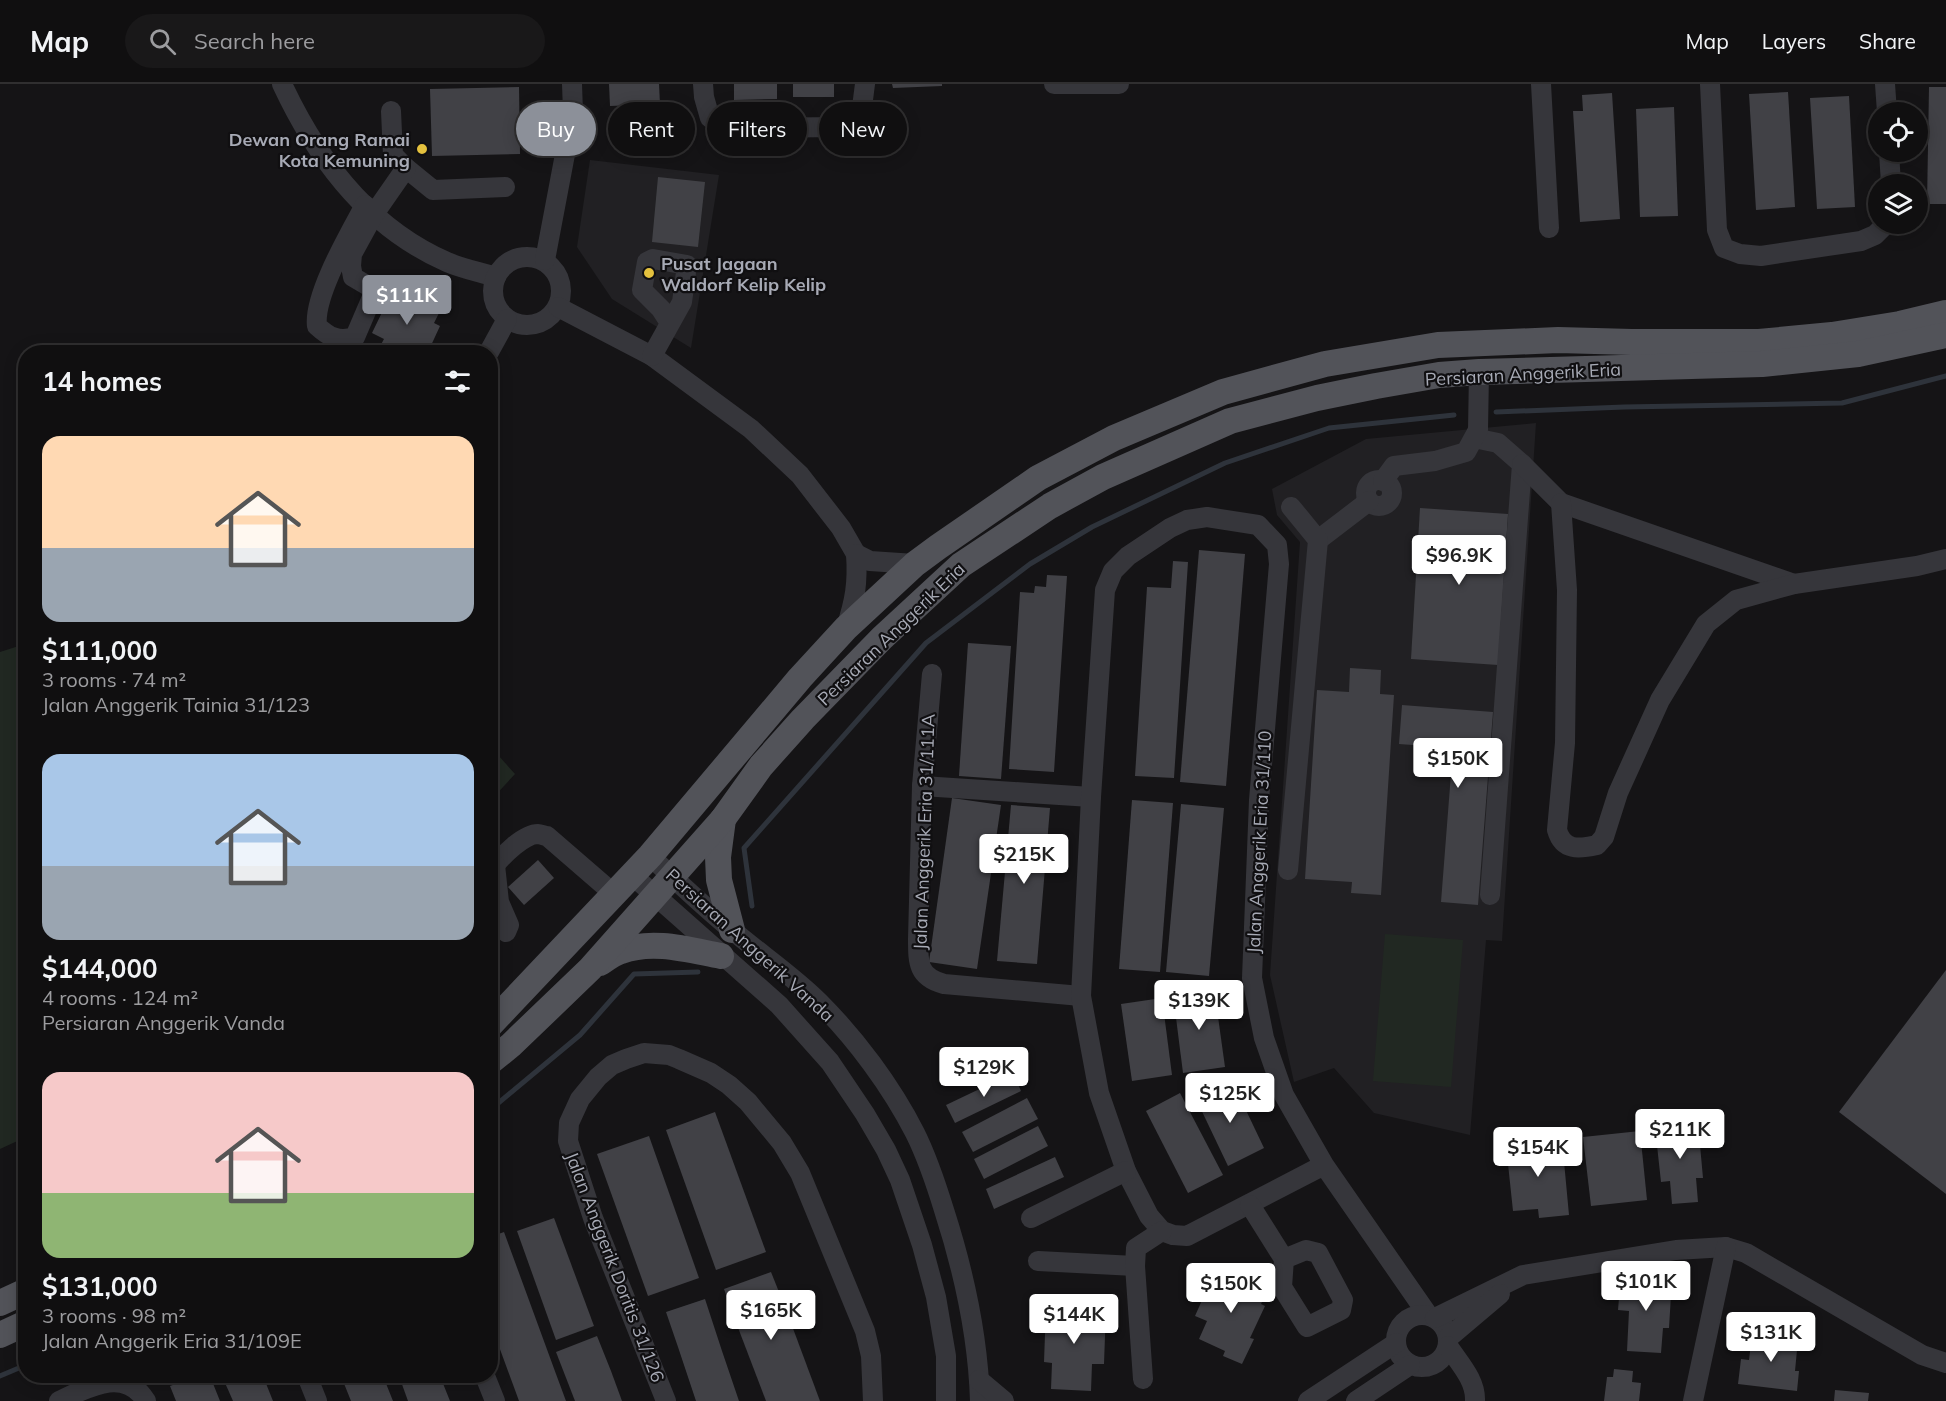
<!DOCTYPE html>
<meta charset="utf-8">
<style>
:root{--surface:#100f10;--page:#191819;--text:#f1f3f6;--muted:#9c9c9f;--line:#302f30;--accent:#8c9099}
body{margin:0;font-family:Mulish,sans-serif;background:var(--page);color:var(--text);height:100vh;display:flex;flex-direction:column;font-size:22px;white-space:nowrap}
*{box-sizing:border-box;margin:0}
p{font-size:20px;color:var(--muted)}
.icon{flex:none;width:33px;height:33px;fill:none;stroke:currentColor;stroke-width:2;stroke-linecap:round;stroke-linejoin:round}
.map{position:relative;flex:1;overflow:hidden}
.drawer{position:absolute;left:18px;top:261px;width:480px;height:1038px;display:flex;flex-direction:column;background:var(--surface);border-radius:24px;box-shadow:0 3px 15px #0003,0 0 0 2px var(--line)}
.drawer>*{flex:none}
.guide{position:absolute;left:516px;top:18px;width:570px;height:54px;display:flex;gap:12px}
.tools{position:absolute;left:1868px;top:18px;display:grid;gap:12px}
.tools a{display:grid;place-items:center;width:60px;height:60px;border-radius:50%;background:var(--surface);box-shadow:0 3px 15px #0003,0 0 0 2px var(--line);font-size:30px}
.price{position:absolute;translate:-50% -51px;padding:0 14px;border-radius:6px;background:#fff;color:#222;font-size:20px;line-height:39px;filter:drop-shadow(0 2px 3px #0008)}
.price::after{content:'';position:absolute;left:50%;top:36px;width:18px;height:14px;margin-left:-9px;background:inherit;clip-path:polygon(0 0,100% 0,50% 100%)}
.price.on{background:var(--accent);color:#fff}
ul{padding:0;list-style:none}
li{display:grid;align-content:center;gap:12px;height:318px;padding:0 24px}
li span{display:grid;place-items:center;height:186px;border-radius:18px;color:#555}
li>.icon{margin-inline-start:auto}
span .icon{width:108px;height:108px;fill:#fffc;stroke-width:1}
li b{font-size:26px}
h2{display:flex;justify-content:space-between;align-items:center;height:72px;padding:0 24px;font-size:26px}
.chip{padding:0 21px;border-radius:27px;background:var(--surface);box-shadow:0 3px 15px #0003,0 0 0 2px var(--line);font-size:21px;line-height:54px}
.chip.on{background:var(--accent);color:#fff}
header{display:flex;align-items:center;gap:36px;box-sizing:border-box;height:84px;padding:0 30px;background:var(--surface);border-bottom:2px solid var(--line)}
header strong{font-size:28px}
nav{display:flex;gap:33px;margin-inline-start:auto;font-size:21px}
.search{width:420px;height:54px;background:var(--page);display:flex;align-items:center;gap:15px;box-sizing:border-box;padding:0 21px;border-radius:33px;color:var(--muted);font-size:22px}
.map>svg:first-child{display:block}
.built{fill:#212023}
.green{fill:#212822}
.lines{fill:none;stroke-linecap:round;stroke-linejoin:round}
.stream{stroke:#2e333b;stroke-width:5}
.building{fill:#414146}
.minor{stroke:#36363b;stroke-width:20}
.major{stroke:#525359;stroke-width:26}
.poi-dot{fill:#e4c13e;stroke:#100f11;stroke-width:2}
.labels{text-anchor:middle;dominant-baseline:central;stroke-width:4.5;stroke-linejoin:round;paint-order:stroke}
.poi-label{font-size:18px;font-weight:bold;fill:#a7aab5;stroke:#100f11;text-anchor:end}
.street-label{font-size:18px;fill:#a7aab5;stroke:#100f11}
</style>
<header>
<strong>Map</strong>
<div class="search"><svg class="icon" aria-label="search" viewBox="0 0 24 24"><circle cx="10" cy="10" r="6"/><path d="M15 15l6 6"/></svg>Search here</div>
<nav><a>Map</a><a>Layers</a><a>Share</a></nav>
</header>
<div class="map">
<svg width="1946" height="1317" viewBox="0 0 1946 1317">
<rect width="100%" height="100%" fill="#151416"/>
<g class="built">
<polygon points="590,76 719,91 691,264 612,215 577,163"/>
<polygon points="1536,339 1502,857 1486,856 1470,1051 1374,1029 1334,984 1294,998 1270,891 1300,458 1277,431 1272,405 1366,355"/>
</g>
<g class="green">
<polygon points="25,560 26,1053 0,1065 0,568"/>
<polygon points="490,662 515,690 491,716 490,716"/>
<polygon points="1385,850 1463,856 1451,1003 1373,997"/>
</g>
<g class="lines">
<g class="stream">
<polyline points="1496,328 1624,323 1842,319 1946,292"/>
<polyline points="752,822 744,764 926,559 1030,480 1092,443 1225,379 1329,344 1454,331"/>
<polyline points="490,1026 580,951 634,890 698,888"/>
<polyline points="0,1292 26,1281"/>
</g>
</g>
<g class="building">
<polygon points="609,0 659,0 660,20 610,22"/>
<polygon points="734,0 777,0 777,15 734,16"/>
<rect x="793" y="0" width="41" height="13"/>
<polygon points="892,0 942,0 942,2 893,4"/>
<polygon points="519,3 520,70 432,72 430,5"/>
<polygon points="1929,3 1946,3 1946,120 1927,120"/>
<polygon points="1788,8 1795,123 1756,126 1749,10"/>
<polygon points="1612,9 1620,135 1580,138 1573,27 1583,27 1582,11"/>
<polygon points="1849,12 1855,123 1817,125 1810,14"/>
<polygon points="1674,23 1678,132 1640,133 1636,25"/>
<polygon points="658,93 705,98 698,163 652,158"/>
<polygon points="399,207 440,227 434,239 440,242 428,268 377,268 384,255 372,249 388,216 393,219"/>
<polygon points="1420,424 1508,430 1498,581 1411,575"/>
<polygon points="1199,466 1245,470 1226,702 1180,698"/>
<polygon points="1173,477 1188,478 1174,694 1135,692 1147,503 1171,504"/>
<polygon points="1047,491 1067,492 1054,688 1009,685 1020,508 1034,509 1035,502 1046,503"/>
<polygon points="968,559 1011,562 1001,695 959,692"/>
<polygon points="1350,584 1381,586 1380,610 1394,611 1381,811 1351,809 1352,798 1305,795 1317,606 1349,608"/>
<polygon points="1402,621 1493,628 1478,821 1441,818 1453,664 1399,660"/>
<polygon points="952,714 1001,721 977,885 929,878"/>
<polygon points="1132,716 1173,719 1160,888 1119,885"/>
<polygon points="1181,720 1224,724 1209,892 1166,888"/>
<polygon points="1011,721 1050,724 1037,880 997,877"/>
<polygon points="538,776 554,794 524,821 508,803"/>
<polygon points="1946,886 1946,1110 1839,1028"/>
<polygon points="1214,904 1225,983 1183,989 1173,910"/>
<polygon points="1162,914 1172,991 1132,997 1121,920"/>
<polygon points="1013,989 1021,1007 955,1039 946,1021"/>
<polygon points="1233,999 1264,1064 1228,1082 1197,1017"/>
<polygon points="1180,1009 1223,1091 1188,1109 1146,1027"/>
<polygon points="1027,1014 1038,1035 973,1068 962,1048"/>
<polygon points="715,1028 766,1168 716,1186 666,1046"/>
<polygon points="1698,1039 1703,1094 1696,1094 1698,1118 1672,1120 1670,1097 1661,1098 1655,1043"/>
<polygon points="1038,1042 1048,1062 984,1095 974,1075"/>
<polygon points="1640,1047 1647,1116 1591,1122 1583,1053"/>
<polygon points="649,1052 699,1194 648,1212 597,1070"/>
<polygon points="1562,1056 1569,1131 1539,1134 1538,1125 1513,1127 1506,1061"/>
<polygon points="1055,1073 1064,1093 994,1125 986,1105"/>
<polygon points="554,1134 594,1242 556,1256 517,1147"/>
<polygon points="504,1148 556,1290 566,1317 519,1317 515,1306 490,1238 490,1153"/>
<polygon points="1223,1185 1268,1205 1261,1220 1265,1222 1250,1254 1254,1255 1242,1280 1223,1272 1225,1267 1199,1255 1207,1237 1195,1232 1211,1196 1217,1199"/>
<polygon points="771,1188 785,1223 820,1317 766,1317 737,1241 724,1205"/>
<polygon points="1630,1192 1672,1195 1669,1244 1663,1244 1661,1269 1627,1267 1629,1227 1618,1226 1620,1202 1629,1202"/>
<polygon points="705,1215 722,1267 739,1317 696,1317 678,1263 666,1228"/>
<polygon points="1046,1222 1106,1224 1104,1280 1092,1280 1091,1307 1051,1305 1052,1279 1044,1278"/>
<polygon points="1764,1246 1795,1250 1793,1266 1797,1266 1795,1287 1799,1287 1797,1307 1738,1300 1741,1275 1749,1276 1751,1259 1762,1260"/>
<polygon points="597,1252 611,1287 622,1317 575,1317 556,1268"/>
<polygon points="1614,1285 1633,1287 1632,1298 1641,1299 1639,1317 1604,1317 1607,1293 1613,1293"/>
<polygon points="198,1292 210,1292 220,1317 176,1317 170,1302"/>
<polygon points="222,1292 263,1292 273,1317 233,1317"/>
<polygon points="341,1292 383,1292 393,1317 351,1317"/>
<polygon points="399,1292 440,1292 450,1317 408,1317"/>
<polygon points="1835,1306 1869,1309 1868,1317 1834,1317"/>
</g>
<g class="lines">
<g class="minor">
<path d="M282 0C317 75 369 144 447 178 463 185 480 188 496 193"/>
<polyline points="703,0 704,13 710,34 729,44 843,43 861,31 865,0"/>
<polyline points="1054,0 1119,0"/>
<polyline points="1541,0 1549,144"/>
<polyline points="1710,0 1717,146 1724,164 1740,170 1761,172 1861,157 1875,151 1886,140"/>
<polyline points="1885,0 1887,28"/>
<polyline points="391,27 393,71 406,84 433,106 505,103"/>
<polyline points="1889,68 1891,100"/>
<path d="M365 121C350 149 313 212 317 242 329 253 338 258 355 253L373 211 370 203 353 193 351 182 352 170 374 130 406 84"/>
<circle cx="527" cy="207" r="34"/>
<polyline points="545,176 573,28 572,0"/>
<polyline points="558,223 652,272 751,345 800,391 841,444 856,470"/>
<polyline points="489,268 507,235"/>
<polyline points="652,272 682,218 687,181 653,175 647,178 642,206 661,225 670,239"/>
<polyline points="1474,354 1498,359 1522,380 1490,811"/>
<polyline points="1522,380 1561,419 1794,500"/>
<circle cx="1379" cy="409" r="13"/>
<polyline points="1383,397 1394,382 1435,377 1466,368 1478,346 1479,288"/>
<path d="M1561 419 1567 506 1565 659 1557 746C1563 767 1579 765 1597 761L1604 753 1618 709 1660 616 1706 540 1736 516 1794 500 1917 482 1946 475"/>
<polyline points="1318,456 1369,417"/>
<path d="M846 544C855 517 858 499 856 470L870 477 915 480"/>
<path d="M932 590 922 702 918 855C918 879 918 893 944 900L1081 912"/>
<polyline points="922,702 1091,713"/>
<path d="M650 772C677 797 703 822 731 845 760 870 792 891 819 918 856 955 891 1002 915 1049 927 1073 936 1100 944 1126 964 1188 978 1251 980 1317"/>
<path d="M495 781C503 771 524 750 538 750 541 750 544 752 547 752L614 810"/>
<polyline points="490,785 495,781 499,818 509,841 506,848"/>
<polyline points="1288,786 1318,456 1291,423"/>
<polyline points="632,791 779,921 830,978 865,1030 886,1066 900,1096 922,1161 936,1213 946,1272 946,1317"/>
<polyline points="1324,1081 1187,1152 1173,1151 1162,1147 1149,1132 1126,1087 1099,1009 1081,912 1091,713 1105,506 1113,487 1128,472 1170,444 1187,436 1207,433 1258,441 1277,461 1279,480 1259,716 1252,894 1264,954 1284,1011 1324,1081 1428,1231"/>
<polyline points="1250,1121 1284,1175 1282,1203 1307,1243 1341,1226 1343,1216 1318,1169 1306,1166 1284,1175"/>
<polyline points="1031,1134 1126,1087"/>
<polyline points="1038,1177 1135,1182"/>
<circle cx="1422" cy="1257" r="26"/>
<polyline points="1435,1234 1523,1191 1676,1166 1726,1163 1746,1169 1922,1271 1946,1279"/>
<polyline points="1448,1254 1500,1210"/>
<path d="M1448 1262C1459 1279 1476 1296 1475 1317"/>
<polyline points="307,1292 317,1317"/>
<polyline points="485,1292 495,1317"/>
<polyline points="1143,1295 1135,1182 1136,1164 1162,1147"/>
<polyline points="979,1296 1004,1317"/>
<path d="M59 1317C87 1304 125 1282 146 1317"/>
<polyline points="666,1317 593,1134 568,1057 569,1039 580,1015 598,993 612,981 626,975 644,969 669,971 679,975 711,989 729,1001 748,1018 782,1059 800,1089 865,1247 871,1272 873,1317"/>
<polyline points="1308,1317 1396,1259"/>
<polyline points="1356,1317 1410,1281"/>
<polyline points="1693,1317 1726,1163"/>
</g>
<g class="major">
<polyline points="723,735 718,773 719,796 732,846"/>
<path d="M600 879C606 875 614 869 621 867 653 855 689 866 721 872"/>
<polyline points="490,941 650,772 800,594 846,544 915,480 938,463 1038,394 1114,354 1223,308 1325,280 1438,261 1558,256 1632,258 1759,258 1832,251 1900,240 1946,229"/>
<polyline points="490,978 511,961 590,885 723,735 761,682 803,635 882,554 961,481 1050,422 1103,393 1230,337 1317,314 1376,302 1439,291 1479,288 1762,280 1858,270 1946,251"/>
<polyline points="0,1219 26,1207"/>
<polyline points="0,1251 26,1239"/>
</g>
</g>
<g class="poi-dot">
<circle cx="422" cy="65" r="6"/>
<circle cx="649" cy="189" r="6"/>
</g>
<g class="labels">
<g class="poi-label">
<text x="410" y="55">Dewan Orang Ramai<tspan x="410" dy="21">Kota Kemuning</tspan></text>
<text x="661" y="179" text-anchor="start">Pusat Jagaan<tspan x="661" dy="21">Waldorf Kelip Kelip</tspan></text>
</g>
<g class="street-label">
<text transform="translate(1523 290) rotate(-3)">Persiaran Anggerik Eria</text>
<text transform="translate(891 550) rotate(-44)">Persiaran Anggerik Eria</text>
<text transform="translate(924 748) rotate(-88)">Jalan Anggerik Eria 31/111A</text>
<text transform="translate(1259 758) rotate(-87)">Jalan Anggerik Eria 31/110</text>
<text transform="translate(750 861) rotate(42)">Persiaran Anggerik Vanda</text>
<text transform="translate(615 1183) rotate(69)">Jalan Anggerik Doritis 31/126</text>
</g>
</g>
</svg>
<div class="tools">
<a><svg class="icon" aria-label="locate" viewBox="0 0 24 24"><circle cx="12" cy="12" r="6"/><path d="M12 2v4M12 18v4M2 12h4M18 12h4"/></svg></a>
<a><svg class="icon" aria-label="layers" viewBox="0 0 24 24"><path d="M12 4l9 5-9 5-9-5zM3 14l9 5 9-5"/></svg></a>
</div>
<b class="price on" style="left:407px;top:242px">$111K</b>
<b class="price" style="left:1459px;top:502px">$96.9K</b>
<b class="price" style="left:1458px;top:705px">$150K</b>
<b class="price" style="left:1024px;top:801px">$215K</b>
<b class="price" style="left:1199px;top:947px">$139K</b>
<b class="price" style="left:984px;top:1014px">$129K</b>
<b class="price" style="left:1230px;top:1040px">$125K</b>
<b class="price" style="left:1680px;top:1076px">$211K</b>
<b class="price" style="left:1538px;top:1094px">$154K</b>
<b class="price" style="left:1646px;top:1228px">$101K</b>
<b class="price" style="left:1231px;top:1230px">$150K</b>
<b class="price" style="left:771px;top:1257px">$165K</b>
<b class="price" style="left:1074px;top:1261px">$144K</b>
<b class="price" style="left:1771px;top:1279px">$131K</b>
<div class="guide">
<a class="chip on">Buy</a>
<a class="chip">Rent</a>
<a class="chip">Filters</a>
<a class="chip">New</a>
</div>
<section class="drawer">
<h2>14 homes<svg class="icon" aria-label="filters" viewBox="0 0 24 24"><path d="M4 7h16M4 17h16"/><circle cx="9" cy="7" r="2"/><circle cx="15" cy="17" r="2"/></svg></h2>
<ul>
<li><span style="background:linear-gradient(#ffd9b3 60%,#9aa5b1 0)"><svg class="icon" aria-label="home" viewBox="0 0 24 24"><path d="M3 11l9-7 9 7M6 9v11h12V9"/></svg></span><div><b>$111,000</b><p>3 rooms · 74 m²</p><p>Jalan Anggerik Tainia 31/123</p></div></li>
<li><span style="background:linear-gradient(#a9c7e8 60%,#9aa5b1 0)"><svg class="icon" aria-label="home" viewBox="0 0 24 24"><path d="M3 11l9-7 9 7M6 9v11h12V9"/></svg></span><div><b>$144,000</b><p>4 rooms · 124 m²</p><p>Persiaran Anggerik Vanda</p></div></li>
<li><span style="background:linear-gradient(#f6c9c9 65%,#8fb573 0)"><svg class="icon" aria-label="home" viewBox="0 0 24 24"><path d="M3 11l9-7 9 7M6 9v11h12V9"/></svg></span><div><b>$131,000</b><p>3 rooms · 98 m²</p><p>Jalan Anggerik Eria 31/109E</p></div></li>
</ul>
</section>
</div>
